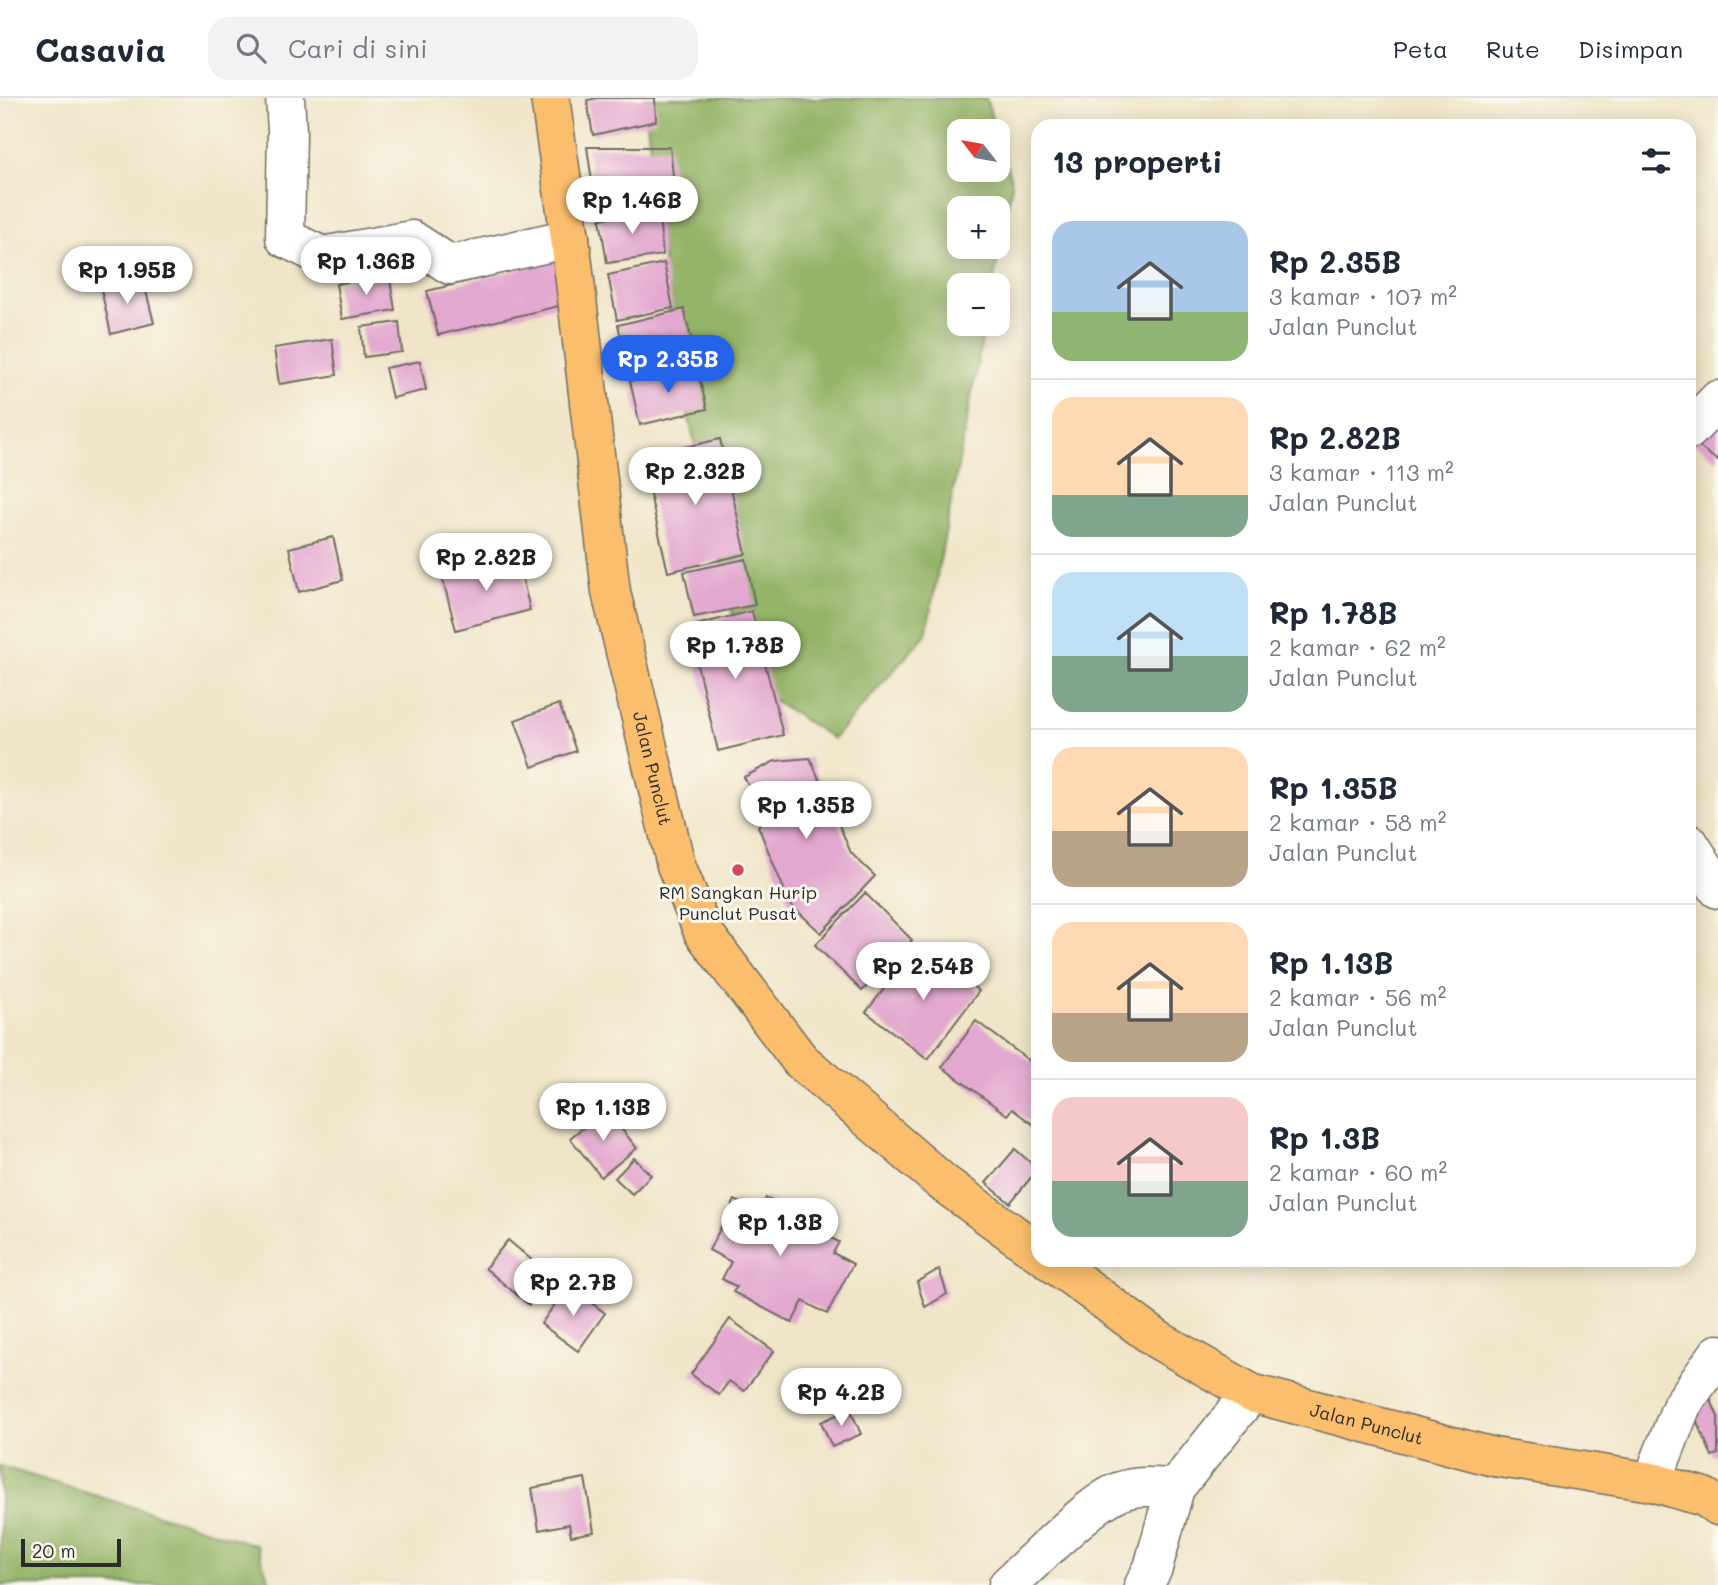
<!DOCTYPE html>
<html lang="id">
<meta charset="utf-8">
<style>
:root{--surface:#fff;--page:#f2f2f3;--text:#1f2937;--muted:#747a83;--line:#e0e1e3;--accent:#2563eb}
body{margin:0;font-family:Mali,sans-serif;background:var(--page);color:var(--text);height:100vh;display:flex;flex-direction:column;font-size:26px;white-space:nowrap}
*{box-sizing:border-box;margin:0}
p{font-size:23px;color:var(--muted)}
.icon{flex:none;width:38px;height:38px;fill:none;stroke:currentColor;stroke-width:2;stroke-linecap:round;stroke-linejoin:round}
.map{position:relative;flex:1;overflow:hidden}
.side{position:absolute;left:1031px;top:21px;width:665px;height:1148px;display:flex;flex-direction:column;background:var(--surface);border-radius:21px;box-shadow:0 4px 18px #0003}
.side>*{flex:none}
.needle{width:46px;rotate:301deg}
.buttons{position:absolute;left:947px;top:21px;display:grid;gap:14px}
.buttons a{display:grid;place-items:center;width:63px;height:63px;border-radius:14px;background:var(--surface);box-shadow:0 4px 18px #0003;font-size:35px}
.scale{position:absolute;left:21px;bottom:18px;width:100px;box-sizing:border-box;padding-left:7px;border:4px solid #2b2b2b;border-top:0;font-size:19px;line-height:24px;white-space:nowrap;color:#2b2b2b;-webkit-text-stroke:5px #fbf7ec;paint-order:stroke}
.price{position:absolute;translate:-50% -60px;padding:0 16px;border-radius:24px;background:#fff;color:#222;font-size:23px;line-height:46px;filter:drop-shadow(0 2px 4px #0008)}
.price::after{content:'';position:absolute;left:50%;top:42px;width:21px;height:16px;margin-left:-10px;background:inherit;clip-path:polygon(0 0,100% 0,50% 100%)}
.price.on{background:var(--accent);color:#fff}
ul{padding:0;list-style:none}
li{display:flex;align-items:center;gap:21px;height:175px;padding:0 21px}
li+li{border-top:2px solid var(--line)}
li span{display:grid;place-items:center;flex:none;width:196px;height:140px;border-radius:21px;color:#555}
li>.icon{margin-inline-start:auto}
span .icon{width:84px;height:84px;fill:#fffc;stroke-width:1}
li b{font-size:30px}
h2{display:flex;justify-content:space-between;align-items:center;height:84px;padding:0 21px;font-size:30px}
header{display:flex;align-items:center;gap:42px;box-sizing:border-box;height:98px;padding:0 35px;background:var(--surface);border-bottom:2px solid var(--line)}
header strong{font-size:33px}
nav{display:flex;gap:38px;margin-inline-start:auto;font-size:24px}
.search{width:490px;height:63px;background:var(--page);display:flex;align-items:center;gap:18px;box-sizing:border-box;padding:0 24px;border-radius:21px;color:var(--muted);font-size:26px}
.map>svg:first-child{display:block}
.forest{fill:#94b467;stroke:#607049;stroke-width:2;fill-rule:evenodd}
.building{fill:#e3a8d0}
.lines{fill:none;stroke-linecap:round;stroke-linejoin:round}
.minor-casing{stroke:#706c62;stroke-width:41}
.major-casing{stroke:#706c62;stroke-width:41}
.minor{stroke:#fff;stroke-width:38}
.major{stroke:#fabe6d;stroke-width:38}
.poi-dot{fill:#d1495b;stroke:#fbf7ec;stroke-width:2.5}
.labels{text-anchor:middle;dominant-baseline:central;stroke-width:6;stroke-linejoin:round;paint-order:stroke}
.street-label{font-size:18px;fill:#2b2b2b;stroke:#fbf7ec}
.poi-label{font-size:18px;fill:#2b2b2b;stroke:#fbf7ec}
</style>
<header>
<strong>Casavia</strong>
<div class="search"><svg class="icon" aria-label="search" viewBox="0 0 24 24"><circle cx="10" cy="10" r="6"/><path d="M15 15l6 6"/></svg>Cari di sini</div>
<nav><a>Peta</a><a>Rute</a><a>Disimpan</a></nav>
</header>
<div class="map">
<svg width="1718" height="1487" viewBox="0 0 1718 1487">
<rect width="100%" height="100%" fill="#fbf7ec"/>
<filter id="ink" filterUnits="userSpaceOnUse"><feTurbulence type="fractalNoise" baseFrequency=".0143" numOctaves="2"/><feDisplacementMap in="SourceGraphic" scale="14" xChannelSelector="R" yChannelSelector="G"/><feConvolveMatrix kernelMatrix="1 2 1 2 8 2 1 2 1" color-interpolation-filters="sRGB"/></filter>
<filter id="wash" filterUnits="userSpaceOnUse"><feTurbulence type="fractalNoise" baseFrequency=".00686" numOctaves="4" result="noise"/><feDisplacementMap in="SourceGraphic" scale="28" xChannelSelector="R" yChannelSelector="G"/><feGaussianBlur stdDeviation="1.57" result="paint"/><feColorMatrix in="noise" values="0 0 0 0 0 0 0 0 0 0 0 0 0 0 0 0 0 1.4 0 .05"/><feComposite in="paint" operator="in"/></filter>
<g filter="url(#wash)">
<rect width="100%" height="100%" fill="#f0e5c8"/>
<g class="forest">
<path d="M644 0H986L996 33H959V72H998V37L1012 86 993 187H959V226H985L926 536 833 641 748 585 674 253ZM959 110H998V149H959Z"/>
<polygon points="0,1368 256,1447 271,1487 0,1487"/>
</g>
<g id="blocks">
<g class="building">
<polygon points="598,0 655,0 656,23 593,37 587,2"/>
<polygon points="587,49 670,49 675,97 596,111"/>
<polygon points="658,110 663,157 607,165 600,121"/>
<polygon points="557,162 567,206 438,237 427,193"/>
<polygon points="664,165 673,210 617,222 608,177"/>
<polygon points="389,176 395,212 342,221 336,186"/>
<polygon points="143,181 154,225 111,236 101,191"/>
<polygon points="684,211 696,261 630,277 618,227"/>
<polygon points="399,224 402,254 364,259 361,229"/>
<polygon points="332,241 337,277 279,286 274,250"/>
<polygon points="420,263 426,292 392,300 385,270"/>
<polygon points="696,266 707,311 640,327 630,283"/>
<polygon points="1718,323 1718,363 1693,344"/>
<polygon points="720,341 746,456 668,474 644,370 677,351"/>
<polygon points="333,439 343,482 299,494 289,450"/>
<polygon points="517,458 530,512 456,532 442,478"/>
<polygon points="746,461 755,507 694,519 684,474"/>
<polygon points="752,513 783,637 718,653 688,529"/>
<polygon points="559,606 576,653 532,669 515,622"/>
<polygon points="810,660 851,755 875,778 821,835 790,806 758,728 765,720 744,679 775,663"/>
<polygon points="865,795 912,842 862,893 815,847"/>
<polygon points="918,847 979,893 928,961 866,914"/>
<polygon points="976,923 1031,964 1038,955 1038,1030 1012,1011 1007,1017 942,969"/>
<polygon points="606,1012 637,1050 601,1079 570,1040"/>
<polygon points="1015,1051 1038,1071 1010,1105 986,1085"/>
<polygon points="634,1060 651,1077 632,1096 615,1080"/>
<polygon points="766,1100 789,1113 793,1104 825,1121 819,1134 839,1144 833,1155 853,1166 827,1216 803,1203 792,1225 733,1194 737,1189 722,1181 731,1164 709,1152 735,1102 759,1114"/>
<polygon points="508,1142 552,1179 529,1207 485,1170"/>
<polygon points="939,1171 947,1196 925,1209 917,1184"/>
<polygon points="568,1188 605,1215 578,1253 541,1226"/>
<polygon points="730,1221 774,1253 744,1293 729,1283 719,1297 691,1276"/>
<polygon points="1707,1293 1718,1319 1718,1356 1712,1358 1687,1301"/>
<polygon points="850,1311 861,1336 832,1349 821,1324"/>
<polygon points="585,1380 594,1434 571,1438 569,1426 539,1432 532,1390"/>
</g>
</g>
</g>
<g filter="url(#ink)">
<use href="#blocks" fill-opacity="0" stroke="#706c62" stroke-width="2"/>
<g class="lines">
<defs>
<g id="minor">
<polyline points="285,0 287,33 285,140 322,158 412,142 450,167 570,140"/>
<polyline points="1689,332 1718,302"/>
<polyline points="1689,745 1718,791"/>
<polyline points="1652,1384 1682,1307 1718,1256"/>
<path d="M1008 1487C1032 1465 1094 1401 1121 1393 1138 1387 1157 1389 1175 1390"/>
<polyline points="1144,1487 1153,1470 1175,1390 1251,1295"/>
</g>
<g id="major">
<path id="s1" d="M550 0 570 140 611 494 676 767 703 834 800 962 942 1084 1038 1154"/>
<path id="s2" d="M1049 1162 1158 1242 1251 1295 1494 1359 1652 1384 1704 1399 1718 1408"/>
</g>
</defs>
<use href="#minor" class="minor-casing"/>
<use href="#major" class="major-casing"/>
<use href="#minor" class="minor"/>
<use href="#major" class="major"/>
</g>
</g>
<circle class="poi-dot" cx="738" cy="772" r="7"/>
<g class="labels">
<g class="street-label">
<text stroke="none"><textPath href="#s1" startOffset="679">Jalan Punclut</textPath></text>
<text stroke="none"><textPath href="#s2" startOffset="362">Jalan Punclut</textPath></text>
</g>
<g class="poi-label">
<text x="738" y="794">RM Sangkan Hurip<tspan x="738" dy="21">Punclut Pusat</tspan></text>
</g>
</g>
</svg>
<div class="buttons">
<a><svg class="needle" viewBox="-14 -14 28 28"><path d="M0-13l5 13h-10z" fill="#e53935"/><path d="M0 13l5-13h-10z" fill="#747a83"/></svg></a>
<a>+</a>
<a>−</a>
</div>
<div class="scale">20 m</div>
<b class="price" style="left:632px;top:138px">Rp 1.46B</b>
<b class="price" style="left:366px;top:199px">Rp 1.36B</b>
<b class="price" style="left:127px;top:208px">Rp 1.95B</b>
<b class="price on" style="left:668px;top:297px">Rp 2.35B</b>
<b class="price" style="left:695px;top:409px">Rp 2.32B</b>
<b class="price" style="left:486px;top:495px">Rp 2.82B</b>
<b class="price" style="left:735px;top:583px">Rp 1.78B</b>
<b class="price" style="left:806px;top:743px">Rp 1.35B</b>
<b class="price" style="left:923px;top:904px">Rp 2.54B</b>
<b class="price" style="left:603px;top:1045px">Rp 1.13B</b>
<b class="price" style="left:780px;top:1160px">Rp 1.3B</b>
<b class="price" style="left:573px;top:1220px">Rp 2.7B</b>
<b class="price" style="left:841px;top:1330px">Rp 4.2B</b>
<section class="side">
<h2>13 properti<svg class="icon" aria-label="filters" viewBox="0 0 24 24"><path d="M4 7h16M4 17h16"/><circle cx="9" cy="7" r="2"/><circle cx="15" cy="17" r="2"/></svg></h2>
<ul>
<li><span style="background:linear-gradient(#a9c7e8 65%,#8fb573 0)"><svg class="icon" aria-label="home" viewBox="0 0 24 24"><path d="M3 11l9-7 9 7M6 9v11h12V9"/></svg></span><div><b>Rp 2.35B</b><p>3 kamar · 107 m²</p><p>Jalan Punclut</p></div></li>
<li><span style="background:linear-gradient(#ffd9b3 70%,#7fa58c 0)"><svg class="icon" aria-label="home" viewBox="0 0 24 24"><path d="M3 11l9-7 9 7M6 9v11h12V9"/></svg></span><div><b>Rp 2.82B</b><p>3 kamar · 113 m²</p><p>Jalan Punclut</p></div></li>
<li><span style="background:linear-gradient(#bfe0f5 60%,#7fa58c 0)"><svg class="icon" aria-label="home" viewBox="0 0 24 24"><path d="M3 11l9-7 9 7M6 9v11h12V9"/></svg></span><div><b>Rp 1.78B</b><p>2 kamar · 62 m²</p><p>Jalan Punclut</p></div></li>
<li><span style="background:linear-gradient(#ffd9b3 60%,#b9a48a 0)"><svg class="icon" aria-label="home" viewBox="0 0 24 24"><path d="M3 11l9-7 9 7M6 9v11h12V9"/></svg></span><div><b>Rp 1.35B</b><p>2 kamar · 58 m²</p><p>Jalan Punclut</p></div></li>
<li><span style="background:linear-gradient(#ffd9b3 65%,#b9a48a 0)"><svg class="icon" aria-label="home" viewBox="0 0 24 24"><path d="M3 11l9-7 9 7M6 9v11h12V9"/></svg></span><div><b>Rp 1.13B</b><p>2 kamar · 56 m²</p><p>Jalan Punclut</p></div></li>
<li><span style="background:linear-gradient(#f6c9c9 60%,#7fa58c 0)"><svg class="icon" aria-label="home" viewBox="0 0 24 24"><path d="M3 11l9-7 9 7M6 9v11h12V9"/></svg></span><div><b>Rp 1.3B</b><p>2 kamar · 60 m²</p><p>Jalan Punclut</p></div></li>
</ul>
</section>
</div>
